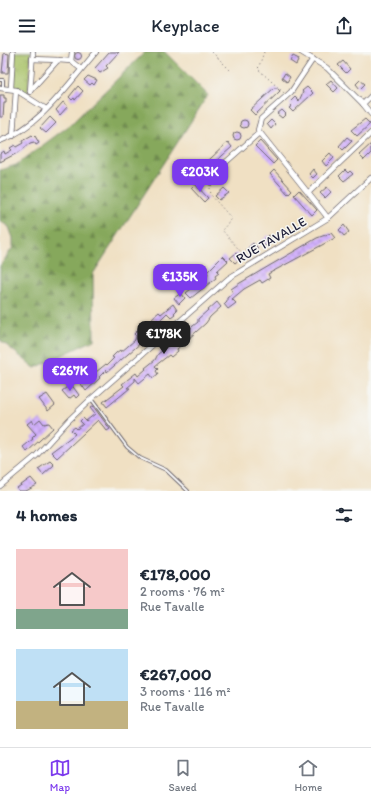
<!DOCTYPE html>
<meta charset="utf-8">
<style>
:root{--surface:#fff;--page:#f6f6f7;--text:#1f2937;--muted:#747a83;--line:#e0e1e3;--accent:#7c3aed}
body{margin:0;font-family:Itim,sans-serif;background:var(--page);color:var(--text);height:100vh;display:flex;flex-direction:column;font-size:15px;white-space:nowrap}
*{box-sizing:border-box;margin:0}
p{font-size:13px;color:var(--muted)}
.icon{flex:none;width:22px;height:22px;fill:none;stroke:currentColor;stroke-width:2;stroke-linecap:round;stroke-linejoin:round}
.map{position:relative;height:439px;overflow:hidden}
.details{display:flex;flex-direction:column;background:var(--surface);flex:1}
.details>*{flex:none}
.price{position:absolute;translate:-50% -34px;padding:0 9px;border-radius:8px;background:var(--accent);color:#fff;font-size:13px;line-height:26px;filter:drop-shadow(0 1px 2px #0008)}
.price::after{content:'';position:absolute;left:50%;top:24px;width:12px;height:9px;margin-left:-6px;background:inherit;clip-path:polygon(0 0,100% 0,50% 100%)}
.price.active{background:#222;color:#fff}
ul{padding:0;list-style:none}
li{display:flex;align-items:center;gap:12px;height:100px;padding:0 16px}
li span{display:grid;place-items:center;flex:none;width:112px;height:80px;border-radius:0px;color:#555}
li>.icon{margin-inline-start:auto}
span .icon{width:48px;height:48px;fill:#fffc;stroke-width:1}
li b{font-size:17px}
h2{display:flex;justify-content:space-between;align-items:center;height:48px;padding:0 16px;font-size:17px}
header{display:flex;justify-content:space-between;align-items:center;height:52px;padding:0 16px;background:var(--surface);font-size:18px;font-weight:600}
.tabs{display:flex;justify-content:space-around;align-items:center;height:56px;border-top:1px solid var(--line);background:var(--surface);font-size:11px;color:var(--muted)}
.tabs a{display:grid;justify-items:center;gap:2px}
.tabs .active{color:var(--accent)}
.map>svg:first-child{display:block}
.grass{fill:url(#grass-tufts);stroke:#667251}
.forest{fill:url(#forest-firs);stroke:#54654c}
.building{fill:url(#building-cross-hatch)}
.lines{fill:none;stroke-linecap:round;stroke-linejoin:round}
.lane-casing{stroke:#6a646b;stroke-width:4}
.street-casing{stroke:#6a646b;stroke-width:6}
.path{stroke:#6a646b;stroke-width:1;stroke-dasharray:1 3;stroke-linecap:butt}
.lane{stroke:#fff;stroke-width:2}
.street{stroke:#fff;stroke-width:4.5}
.labels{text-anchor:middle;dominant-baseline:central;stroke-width:3;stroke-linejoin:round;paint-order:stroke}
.street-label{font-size:13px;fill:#22223b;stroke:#f6f6f2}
</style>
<header><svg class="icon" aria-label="menu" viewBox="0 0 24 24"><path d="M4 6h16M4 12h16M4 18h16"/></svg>Keyplace<svg class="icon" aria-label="share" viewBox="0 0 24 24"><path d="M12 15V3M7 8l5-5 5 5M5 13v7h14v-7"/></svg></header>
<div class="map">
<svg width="371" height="439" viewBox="0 0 371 439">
<defs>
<pattern id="grass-tufts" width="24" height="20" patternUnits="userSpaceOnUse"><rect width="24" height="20" fill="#a9c267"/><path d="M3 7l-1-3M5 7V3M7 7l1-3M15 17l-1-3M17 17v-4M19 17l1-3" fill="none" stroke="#91a65a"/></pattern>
<pattern id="forest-firs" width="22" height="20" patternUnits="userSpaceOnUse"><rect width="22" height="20" fill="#86a85c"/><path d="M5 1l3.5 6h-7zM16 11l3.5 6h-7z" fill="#6d884d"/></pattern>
<pattern id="building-cross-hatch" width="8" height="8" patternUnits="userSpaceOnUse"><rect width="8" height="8" fill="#d3b2fd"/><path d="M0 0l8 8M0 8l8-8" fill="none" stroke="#b599da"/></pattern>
</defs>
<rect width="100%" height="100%" fill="#f6f6f2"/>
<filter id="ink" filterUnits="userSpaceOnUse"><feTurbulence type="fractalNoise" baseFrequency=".025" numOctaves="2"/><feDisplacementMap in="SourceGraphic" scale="8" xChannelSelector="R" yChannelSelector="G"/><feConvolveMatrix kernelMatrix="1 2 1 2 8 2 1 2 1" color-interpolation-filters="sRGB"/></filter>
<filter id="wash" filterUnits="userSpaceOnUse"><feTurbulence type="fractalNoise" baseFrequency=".012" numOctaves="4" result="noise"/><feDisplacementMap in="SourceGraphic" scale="16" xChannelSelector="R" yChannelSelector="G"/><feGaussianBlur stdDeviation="0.9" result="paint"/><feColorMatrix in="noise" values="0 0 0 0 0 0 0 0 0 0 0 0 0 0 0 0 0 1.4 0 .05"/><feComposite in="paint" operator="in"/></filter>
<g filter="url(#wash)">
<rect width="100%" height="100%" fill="#f0e0c3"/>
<polygon class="grass" points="14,0 31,0 28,41 13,34"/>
<polygon class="forest" points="145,0 165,0 208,43 93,222 94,288 35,316 0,288 0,214 13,195 13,186 9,175 0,169 0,118 16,113 70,73"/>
<g id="blocks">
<g class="building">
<polygon points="109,0 119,0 106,14 108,16 100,21 95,16"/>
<circle cx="78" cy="4" r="3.5"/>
<polygon points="4,1 9,2 8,21 2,21"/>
<polygon points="293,4 299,7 296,13 290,9"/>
<polygon points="343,9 350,17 346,21 338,13"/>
<polygon points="285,21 290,25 287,30 282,26"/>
<polygon points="88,24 97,28 94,33 92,31 90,33 84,28"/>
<polygon points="331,28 338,36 334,40 326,32"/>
<polygon points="360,28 365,32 360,37 356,32"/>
<polygon points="78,34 83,39 75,48 74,46 72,48 69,45"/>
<polygon points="307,35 313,41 293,60 289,56 292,54 289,51 295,45 299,49 303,40 302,39"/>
<polygon points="274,36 277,36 280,39 255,63 250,58"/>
<polygon points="0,43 4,43 4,46 6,46 6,51 4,51 3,65 0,65"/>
<polygon points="63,50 68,54 60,63 56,58"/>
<polygon points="282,58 286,62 282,66 277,62"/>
<polygon points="50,65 56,71 46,81 40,76"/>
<polygon points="365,67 370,72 357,84 351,78"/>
<polygon points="271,68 275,72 271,77 267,72"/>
<circle cx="244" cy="72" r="4"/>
<circle cx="237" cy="84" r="4"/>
<polygon points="32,83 34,85 35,84 39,91 36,93 34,90 30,91 21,99 0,110 0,102 4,99 5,102 12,98 10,96 15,93 16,95 23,91 22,89"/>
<polygon points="347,85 352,89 343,98 339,94"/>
<polygon points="260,89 277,108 273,112 255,94"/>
<polygon points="228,90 232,95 213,112 209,108"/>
<polygon points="371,92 371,101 364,108 359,103"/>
<polygon points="330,101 334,106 326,114 322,109"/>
<polygon points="203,113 207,117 199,124 195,120"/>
<polygon points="313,117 317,122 313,126 309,122"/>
<polygon points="274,118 292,138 288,142 270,122"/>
<polygon points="345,118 348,121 350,119 353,122 344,129 339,124"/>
<polygon points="195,132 208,146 204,150 191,136"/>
<polygon points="327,135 331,140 325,146 320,141"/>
<polygon points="224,136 229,141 219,148 215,144"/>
<polygon points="299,138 317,158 312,163 294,143"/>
<polygon points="344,173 349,180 344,184 339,178"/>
<polygon points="331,181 335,186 268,222 270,226 262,231 260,228 244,237 232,247 236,251 228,257 224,252 227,249 227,246 233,241 231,237 240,231 317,186"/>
<polygon points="268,183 272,188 265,194 261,190"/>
<polygon points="253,191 258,196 251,203 246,198"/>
<polygon points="236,201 241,206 235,211 230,206"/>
<polygon points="223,204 228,209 217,219 219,221 215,224 216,226 191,246 186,241 201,229 208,222 207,220"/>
<polygon points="181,241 185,246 179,252 174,246"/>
<polygon points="217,250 221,255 210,265 206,271 177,297 178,299 171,305 169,303 155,314 158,317 156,319 158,322 153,326 150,322 139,331 135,326 135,329 127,336 130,336 107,355 103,350 124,334 122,332 136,321 138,324 146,317 145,316 155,308 158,302 198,270 198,267"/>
<polygon points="173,252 177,258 174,261 175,262 171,265 167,261 154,274 156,276 151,281 148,276 155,268 152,266 159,260 161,262"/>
<polygon points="139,277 144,286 140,289 142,290 107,320 106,318 99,325 100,326 86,339 81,332 106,312 107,313 114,306 112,305 116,301 120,298 121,300 135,288 136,284 134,282"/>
<polygon points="71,332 79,343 76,346 74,343 69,347 62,339"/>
<polygon points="47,342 55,353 48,359 39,347"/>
<polygon points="93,354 110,377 107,379 98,368 57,406 51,400 75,382 71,378 75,375 77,377 83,372 80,369 83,366 86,369 95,362 90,356"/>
<polygon points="40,367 44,372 49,371 53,376 27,400 23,395 33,387 32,386 36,382 27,372 32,368 34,372"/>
<polygon points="50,409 54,413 43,423 38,417"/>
<polygon points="31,426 37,433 26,439 19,439 17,436"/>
</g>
</g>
</g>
<g filter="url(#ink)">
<use href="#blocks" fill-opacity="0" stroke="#6a646b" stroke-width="1"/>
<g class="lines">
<defs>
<g id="lane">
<polyline points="0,28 3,28 3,36"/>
<polyline points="92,348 127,395 140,406 166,418 188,439"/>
</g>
<g id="street">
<polyline points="301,0 327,16 363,52 371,44"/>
<polyline points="32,7 58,8"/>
<polyline points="313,7 291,40 261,67 258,78 328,166"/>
<polyline points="71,9 72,0"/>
<polyline points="0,36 16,38 46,57"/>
<polyline points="11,36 13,0"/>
<polyline points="30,39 58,8 71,9 81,17"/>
<polyline points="30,40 33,0"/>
<polyline points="363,52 371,62"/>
<polyline points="13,84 16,38"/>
<path d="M0 89C41 74 68 32 96 0"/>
<polyline points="211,131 217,118 259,81"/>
<polyline points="309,140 371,81"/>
<polyline points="0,434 36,404 68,369 91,347 229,226 328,166 371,126"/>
</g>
</defs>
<use href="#lane" class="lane-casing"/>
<use href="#street" class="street-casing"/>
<g class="path">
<polyline points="212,0 231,19"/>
<polyline points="264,0 258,17 284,41"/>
<polyline points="210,136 211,143 232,167 222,178 249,209"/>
</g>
<use href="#lane" class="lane"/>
<use href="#street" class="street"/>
</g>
</g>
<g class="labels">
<g class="street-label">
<text transform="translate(271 188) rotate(-30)">RUE TAVALLE</text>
</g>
</g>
</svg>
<b class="price" style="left:200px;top:141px">€203K</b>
<b class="price" style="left:180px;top:246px">€135K</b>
<b class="price active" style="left:164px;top:303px">€178K</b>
<b class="price" style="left:70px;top:340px">€267K</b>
</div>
<section class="details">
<h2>4 homes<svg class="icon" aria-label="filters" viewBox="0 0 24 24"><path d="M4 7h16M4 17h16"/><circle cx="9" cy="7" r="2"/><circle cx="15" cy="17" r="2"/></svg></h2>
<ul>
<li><span style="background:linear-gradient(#f6c9c9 75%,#7fa58c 0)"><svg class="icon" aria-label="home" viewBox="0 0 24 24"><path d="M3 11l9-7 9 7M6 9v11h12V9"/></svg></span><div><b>€178,000</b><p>2 rooms · 76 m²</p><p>Rue Tavalle</p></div></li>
<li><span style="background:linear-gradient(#bfe0f5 65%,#c2b280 0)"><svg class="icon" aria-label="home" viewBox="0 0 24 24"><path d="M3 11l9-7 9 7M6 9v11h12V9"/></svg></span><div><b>€267,000</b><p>3 rooms · 116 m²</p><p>Rue Tavalle</p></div></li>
</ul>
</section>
<nav class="tabs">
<a class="active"><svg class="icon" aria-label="map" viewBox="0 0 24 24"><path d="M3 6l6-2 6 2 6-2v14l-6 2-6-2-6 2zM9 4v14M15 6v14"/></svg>Map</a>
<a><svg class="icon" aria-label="saved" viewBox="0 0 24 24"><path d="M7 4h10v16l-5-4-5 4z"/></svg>Saved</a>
<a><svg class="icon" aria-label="home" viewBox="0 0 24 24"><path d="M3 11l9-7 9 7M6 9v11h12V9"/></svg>Home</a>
</nav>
